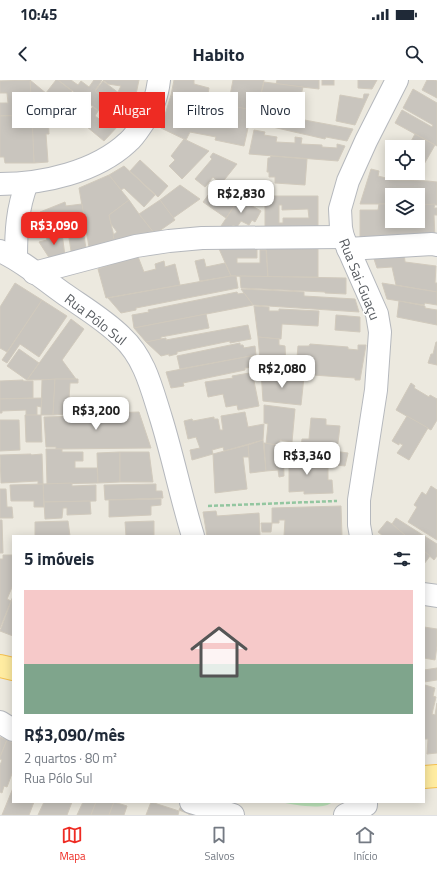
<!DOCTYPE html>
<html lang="pt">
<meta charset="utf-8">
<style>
:root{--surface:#fff;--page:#f2f2f3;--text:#1f2937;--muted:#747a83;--line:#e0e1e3;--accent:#ee2b23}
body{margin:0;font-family:"Titillium Web",sans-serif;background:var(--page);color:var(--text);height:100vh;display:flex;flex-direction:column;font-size:15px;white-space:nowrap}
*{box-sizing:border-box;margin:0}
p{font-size:13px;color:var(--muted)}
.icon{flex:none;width:22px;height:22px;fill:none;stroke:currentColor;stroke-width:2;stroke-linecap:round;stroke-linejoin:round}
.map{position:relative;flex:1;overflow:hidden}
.panel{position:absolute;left:12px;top:455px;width:413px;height:268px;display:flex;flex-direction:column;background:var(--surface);border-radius:0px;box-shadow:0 2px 10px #0003}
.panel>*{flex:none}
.hud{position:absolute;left:12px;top:12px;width:413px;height:36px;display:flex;gap:8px}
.controls{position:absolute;left:385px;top:60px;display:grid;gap:8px}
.controls a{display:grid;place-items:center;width:40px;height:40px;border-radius:0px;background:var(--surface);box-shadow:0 2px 10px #0003;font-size:20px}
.price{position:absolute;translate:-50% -34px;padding:0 9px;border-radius:8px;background:#fff;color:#222;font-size:13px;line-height:26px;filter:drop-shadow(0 1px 2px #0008)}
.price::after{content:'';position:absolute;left:50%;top:24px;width:12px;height:9px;margin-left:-6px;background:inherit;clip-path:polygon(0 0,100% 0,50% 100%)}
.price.active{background:var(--accent);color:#fff}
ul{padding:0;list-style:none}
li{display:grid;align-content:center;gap:8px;height:212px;padding:0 12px}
li span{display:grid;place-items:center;height:124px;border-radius:0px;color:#555}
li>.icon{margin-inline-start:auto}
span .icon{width:72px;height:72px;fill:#fffc;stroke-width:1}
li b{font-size:17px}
h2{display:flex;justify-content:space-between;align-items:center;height:48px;padding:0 12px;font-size:17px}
.tag{padding:0 14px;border-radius:0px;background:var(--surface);box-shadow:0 2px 10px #0003;font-size:14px;line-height:36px}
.tag.active{background:var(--accent);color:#fff}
.status{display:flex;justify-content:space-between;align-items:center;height:28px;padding:0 20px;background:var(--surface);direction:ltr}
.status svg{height:11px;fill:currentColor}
header{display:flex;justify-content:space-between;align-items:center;height:52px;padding:0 12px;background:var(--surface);font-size:18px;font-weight:700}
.tabs{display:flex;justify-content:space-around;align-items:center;height:56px;border-top:1px solid var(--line);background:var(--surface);font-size:11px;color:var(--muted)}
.tabs a{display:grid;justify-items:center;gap:2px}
.tabs .active{color:var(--accent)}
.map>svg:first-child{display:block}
.green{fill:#bce5ba}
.building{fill:#c9c5be;stroke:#d1cabd;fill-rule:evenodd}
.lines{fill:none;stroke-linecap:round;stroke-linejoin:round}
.minor-casing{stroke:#b5b8bd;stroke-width:24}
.major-casing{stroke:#f5c04f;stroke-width:24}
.path{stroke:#93c6a0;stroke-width:2.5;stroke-dasharray:4 2;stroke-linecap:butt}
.minor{stroke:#fff;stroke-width:22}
.major{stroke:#ffeca1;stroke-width:22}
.labels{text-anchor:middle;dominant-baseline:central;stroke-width:3;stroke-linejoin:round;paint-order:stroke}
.street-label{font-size:14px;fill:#585c61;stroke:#fff}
</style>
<div class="status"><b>10:45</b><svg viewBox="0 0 49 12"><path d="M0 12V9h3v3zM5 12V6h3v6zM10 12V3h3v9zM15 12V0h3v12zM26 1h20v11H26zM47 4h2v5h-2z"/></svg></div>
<header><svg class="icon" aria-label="back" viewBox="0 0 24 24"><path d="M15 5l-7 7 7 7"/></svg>Habito<svg class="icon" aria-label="search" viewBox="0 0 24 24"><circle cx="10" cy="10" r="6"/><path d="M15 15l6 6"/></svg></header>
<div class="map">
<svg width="437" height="735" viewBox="0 0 437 735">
<rect width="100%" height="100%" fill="#ece9df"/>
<path class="green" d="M280 722H332C324 731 291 724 280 722Z"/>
<g class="building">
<polygon points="30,0 47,14 48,27 59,26 60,34 48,35 49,54 46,54 48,82 34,83"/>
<polygon points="30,0 32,35 0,36 0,23 8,23 7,13 0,13 0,1"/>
<polygon points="56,0 58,0 72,11 69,14 89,31 93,27 98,31 95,36 102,41 106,37 118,46 104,61 46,13"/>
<polygon points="58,0 71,0 78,5 81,1 89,7 94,0 102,0 95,11 119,30 111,40"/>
<polygon points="103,0 139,0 134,24 118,12 121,6 108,4"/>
<polygon points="174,0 194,0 194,4 209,8 207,22 171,15"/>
<polygon points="233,0 264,0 257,31 228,26"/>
<polygon points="277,0 319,0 319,9 276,4"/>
<rect x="322" y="0" width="12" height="5"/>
<polygon points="358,0 377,0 372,9 358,8"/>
<polygon points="427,0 434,0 437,1 437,18 422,10"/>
<polygon points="103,1 124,17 116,28 95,11"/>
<polygon points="264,2 303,7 297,33 284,30 283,36 257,31"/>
<polygon points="413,9 437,23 437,66 395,43 402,30 432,47 433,45 403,28"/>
<polygon points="364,14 369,14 355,45 336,41 340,15 363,19"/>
<polygon points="171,15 189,18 188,23 204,26 202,35 213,37 215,27 221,29 222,24 252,30 244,66 215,60 216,57 190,52 186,60 161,48"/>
<polygon points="257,31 283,36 353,49 347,61 326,57 325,59 255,43"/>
<polygon points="32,35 34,83 5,83 4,77 0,77 0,36"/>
<polygon points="254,50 265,52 264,55 277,57 276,62 295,63 295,57 302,58 301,64 322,65 322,67 337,68 337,64 345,66 338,81 249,74"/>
<polygon points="415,54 435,65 423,86 418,84 418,67 408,67"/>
<polygon points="184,59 209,71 182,99 169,86 175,80 171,76"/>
<polygon points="213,73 237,84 221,104 213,97 205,107 195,99 212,79 210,77"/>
<polygon points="271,76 307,79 305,105 275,103 275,97 269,97 269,92 267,92 268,78 270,78"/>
<polygon points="140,80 168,106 158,117 130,91"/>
<polygon points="124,86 155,115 144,127 124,108 121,110 109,95"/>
<polygon points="371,89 379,91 378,96 390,99 390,100 428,101 437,102 437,125 418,124 418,115 392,115 392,124 360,124"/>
<polygon points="109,95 129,120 109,135 115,161 89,167 79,108"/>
<polygon points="180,105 200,119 173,138 160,120"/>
<polygon points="225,105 241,116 226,138 203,122 209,114 213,117 217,111 219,112"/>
<polygon points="241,116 252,116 252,126 261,131 255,142 252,140 249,145 241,141 237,147 233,145 229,151 217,152"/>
<path d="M265 116H318V151H265ZM279 125H282V130L308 129 309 138H283V143H279Z"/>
<polygon points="129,120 139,134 158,158 120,167 114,159 113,155 117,152 111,144 109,135"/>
<polygon points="160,120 175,140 155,154 139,134"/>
<polygon points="65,122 66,126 82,124 86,149 36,157 35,149 37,149 37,141 41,141 40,132"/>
<polygon points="379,124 392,124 392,141 418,141 418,129 421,129 421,125 435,124 434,128 437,128 437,135 434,135 435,159 408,155 378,156 377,159 360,159 360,130 378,130"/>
<polygon points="83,149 87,175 72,177 68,152"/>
<polygon points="62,153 65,176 50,179 39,162 47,160 46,155"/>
<polygon points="216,162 257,162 257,178 237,178 237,183 260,183 260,170 266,170 268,197 231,196"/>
<polygon points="266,163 318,167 318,197 268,197"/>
<polygon points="404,171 405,182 436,186 435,203 437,203 437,212 396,205 392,187 377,188 372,173"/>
<polygon points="137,174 144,192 156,189 155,184 164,181 165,187 175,184 180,205 106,218 98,189 121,181"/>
<polygon points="204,179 206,187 225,183 231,196 200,201 195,181"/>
<polygon points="231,196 236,196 238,208 136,228 136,230 121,233 108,218"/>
<polygon points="240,196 346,198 346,214 325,213 325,212 241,208"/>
<polygon points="15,203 42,220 7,272 0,268 0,227"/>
<polygon points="382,203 437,212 437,225 425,223 424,225 387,219"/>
<polygon points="241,209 304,212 304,216 355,219 359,232 253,225"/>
<polygon points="237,212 238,214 244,213 253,225 134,248 132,235 149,232 148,230"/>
<polygon points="42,220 67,236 39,277 20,264 7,283 2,280"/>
<polygon points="399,221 425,226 425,228 437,230 437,245 397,237"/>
<polygon points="254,226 269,227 269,231 279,231 279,229 319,231 318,246 282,244 281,259 258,257"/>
<polygon points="206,234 209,248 161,257 161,259 146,262 134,248"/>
<polygon points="336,235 360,237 360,252 335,250"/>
<polygon points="71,239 84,249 62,280 76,299 27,300"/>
<polygon points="248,245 251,259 230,263 230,261 177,272 177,274 169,276 169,274 161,276 146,262 166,258 166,260"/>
<polygon points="258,257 279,259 279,265 285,266 286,286 297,287 296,294 261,291"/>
<polygon points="436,262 437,262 437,285 428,283 431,274 433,274"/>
<polygon points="240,263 240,265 243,265 244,268 255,266 256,275 180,289 177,276"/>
<polygon points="310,264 348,267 348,269 358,270 358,265 366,265 360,300 355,300 355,298 313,295 314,282 307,281 307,279 297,278 298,266 309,266"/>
<polygon points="19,269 39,283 27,300 7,286"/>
<polygon points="251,276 254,287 245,288 245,290 183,303 184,306 171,308 166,292"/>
<polygon points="261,291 267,291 268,300 271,300 272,294 304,297 301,325 263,321"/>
<polygon points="261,291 262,299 254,301 259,326 238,330 237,325 226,327 223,314 208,317 205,302 233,298 232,296"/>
<polygon points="55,299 53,335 41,335 42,300"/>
<polygon points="55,299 78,299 78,303 70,303 68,334 53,335"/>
<polygon points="23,300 23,301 33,301 33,318 0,319 0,301"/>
<polygon points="411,303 415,306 414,308 429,317 430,315 437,319 437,340 431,350 396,330"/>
<polygon points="42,318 41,327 37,326 37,335 26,336 26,330 2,331 2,333 0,333 0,319"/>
<polygon points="264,325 295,329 292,362 280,360 279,365 266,364 268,344 264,343"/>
<polygon points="139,332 151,368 56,369 56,367 46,367 44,337 76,336 76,334"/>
<polygon points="245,332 248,347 264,344 263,360 224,371 223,367 212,370 213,374 192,380 190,370 200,368 196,357 188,359 184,341 192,339 193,341 214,337 214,339 218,339 220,350 223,350 221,336"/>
<polygon points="25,335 41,335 42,362 26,362"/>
<polygon points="407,336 428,348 409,380 397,373 403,365 399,363 399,365 392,361"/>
<polygon points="311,338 326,339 326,345 340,346 337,371 301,368 302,359 309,359"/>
<polygon points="0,340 19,340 20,370 0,371"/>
<polygon points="263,360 266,391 250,393 248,365"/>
<polygon points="264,363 283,366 284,396 279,397 278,390 266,391"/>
<polygon points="248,365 249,377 243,377 247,409 215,413 213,374"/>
<polygon points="46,369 62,369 62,372 83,372 83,381 75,381 75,388 97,388 98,403 47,404"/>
<polygon points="289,370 304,372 304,387 314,386 315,388 328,388 328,400 332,400 333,413 304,414 304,411 289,412"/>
<polygon points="326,370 348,373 345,386 328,384 329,381 324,380"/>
<polygon points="120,372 120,402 98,403 97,373"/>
<polygon points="120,372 149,372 153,402 120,402"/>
<polygon points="31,374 31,375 42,374 43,404 38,404 38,401 1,403 0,375"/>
<polygon points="72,403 72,406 96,405 96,421 44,422 43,404"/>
<polygon points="43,404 44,427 34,427 34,421 11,421 10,405"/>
<polygon points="156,404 156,411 162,411 163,418 105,420 104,405"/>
<polygon points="431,406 437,410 437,460 408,442 417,427 414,425 422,412 426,415"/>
<polygon points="0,409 6,409 7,427 12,427 13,438 0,438"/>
<polygon points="161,419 161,425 151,426 151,435 109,437 109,420"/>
<polygon points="90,421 91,434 67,435 67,428 63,428 62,438 45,439 44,422"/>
<polygon points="341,426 342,456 284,456 285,440 279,440 279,443 272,443 272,428"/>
<polygon points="216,431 217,436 259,433 260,456 207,456 203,432"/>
<polygon points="396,438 437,464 437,476 434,480 424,471 424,456 406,456 392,444"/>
<polygon points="0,440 2,440 3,473 0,473"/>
<polygon points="68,441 70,456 35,456 35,442"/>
<polygon points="154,441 154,456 126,456 125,442"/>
<polygon points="387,441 392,444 406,456 383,456 378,452"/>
<polygon points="261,443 272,443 271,452 262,452"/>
<polygon points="424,471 430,476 424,484"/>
<polygon points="3,475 13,475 13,505 7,519 11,521 0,548 0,479 3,479"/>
<polygon points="13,516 13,556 0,551"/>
<polygon points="424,547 437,549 437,566 435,580 424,578"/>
<polygon points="437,588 437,600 424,602 424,590"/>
<polygon points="425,605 435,608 433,616 436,617 432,634 435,635 437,623 437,673 427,674 428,659 424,659"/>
<polygon points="0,657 7,660 0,677"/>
<polygon points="7,660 13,663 13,691 7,707 4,706 2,713 0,712 0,685 2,680 0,679 0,677"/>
<polygon points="13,708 13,722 34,722 29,735 2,735"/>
<polygon points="44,722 72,722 67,735 38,735"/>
<polygon points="83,722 96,722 91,735 77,735"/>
<polygon points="96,722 114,722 109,735 91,735"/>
<polygon points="114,722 127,726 124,735 109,735"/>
<polygon points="151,722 179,731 178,735 146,735"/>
<polygon points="181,726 204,735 189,735 189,734 179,730"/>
</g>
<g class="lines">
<defs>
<g id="minor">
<path d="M0 104C43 104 96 92 128 62 135 56 140 47 145 40 153 26 157 17 159 0"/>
<polyline points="348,169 432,164 437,165"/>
<path d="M0 171C23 181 43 199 63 213 83 227 105 240 122 257 145 278 152 310 161 338 173 377 181 417 193 456"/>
<path d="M16 179C16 152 17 129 27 103"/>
<polyline points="34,193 136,166 169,161 202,158 343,157"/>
<polyline points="361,456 359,445 359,420 376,310 380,252 377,234 343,157 341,148 340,129 348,101 366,61 397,0"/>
<polyline points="424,514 437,516"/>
<polyline points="0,642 13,650"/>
<polyline points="191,722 233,735"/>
<polyline points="345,735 366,725 366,722"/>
</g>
<g id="major">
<polyline points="0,586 13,589"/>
<polyline points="424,697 437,696"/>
</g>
</defs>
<use href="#minor" class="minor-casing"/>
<use href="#major" class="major-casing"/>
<polyline class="path" points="208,426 337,421"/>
<use href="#minor" class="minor"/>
<use href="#major" class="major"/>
</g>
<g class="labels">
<g class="street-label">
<text transform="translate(360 199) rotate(68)">Rua Sai-Guaçu</text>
<text transform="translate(96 239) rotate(38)">Rua Pólo Sul</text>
</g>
</g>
</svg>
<div class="controls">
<a><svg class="icon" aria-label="locate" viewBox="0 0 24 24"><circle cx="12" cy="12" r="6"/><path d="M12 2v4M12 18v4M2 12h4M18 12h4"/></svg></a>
<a><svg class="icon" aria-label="layers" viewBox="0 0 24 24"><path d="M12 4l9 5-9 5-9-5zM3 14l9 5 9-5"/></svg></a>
</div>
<b class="price" style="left:241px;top:134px">R$2,830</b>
<b class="price active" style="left:54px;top:166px">R$3,090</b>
<b class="price" style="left:282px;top:309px">R$2,080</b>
<b class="price" style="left:96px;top:351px">R$3,200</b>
<b class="price" style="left:307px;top:396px">R$3,340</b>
<div class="hud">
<a class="tag">Comprar</a>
<a class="tag active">Alugar</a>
<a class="tag">Filtros</a>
<a class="tag">Novo</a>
</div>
<section class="panel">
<h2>5 imóveis<svg class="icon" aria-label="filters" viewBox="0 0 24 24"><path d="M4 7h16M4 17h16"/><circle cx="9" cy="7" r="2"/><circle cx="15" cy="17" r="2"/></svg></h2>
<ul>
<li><span style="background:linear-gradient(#f6c9c9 60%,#7fa58c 0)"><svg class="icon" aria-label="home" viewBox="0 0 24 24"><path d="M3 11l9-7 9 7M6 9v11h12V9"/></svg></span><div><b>R$3,090/mês</b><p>2 quartos · 80 m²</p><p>Rua Pólo Sul</p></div></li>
</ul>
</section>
</div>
<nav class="tabs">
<a class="active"><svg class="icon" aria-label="map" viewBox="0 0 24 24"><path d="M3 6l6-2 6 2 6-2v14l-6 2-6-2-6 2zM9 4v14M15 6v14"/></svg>Mapa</a>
<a><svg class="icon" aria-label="saved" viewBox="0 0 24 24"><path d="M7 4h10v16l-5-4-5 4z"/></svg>Salvos</a>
<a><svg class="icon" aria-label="home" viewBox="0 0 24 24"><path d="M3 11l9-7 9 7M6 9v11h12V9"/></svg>Início</a>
</nav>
